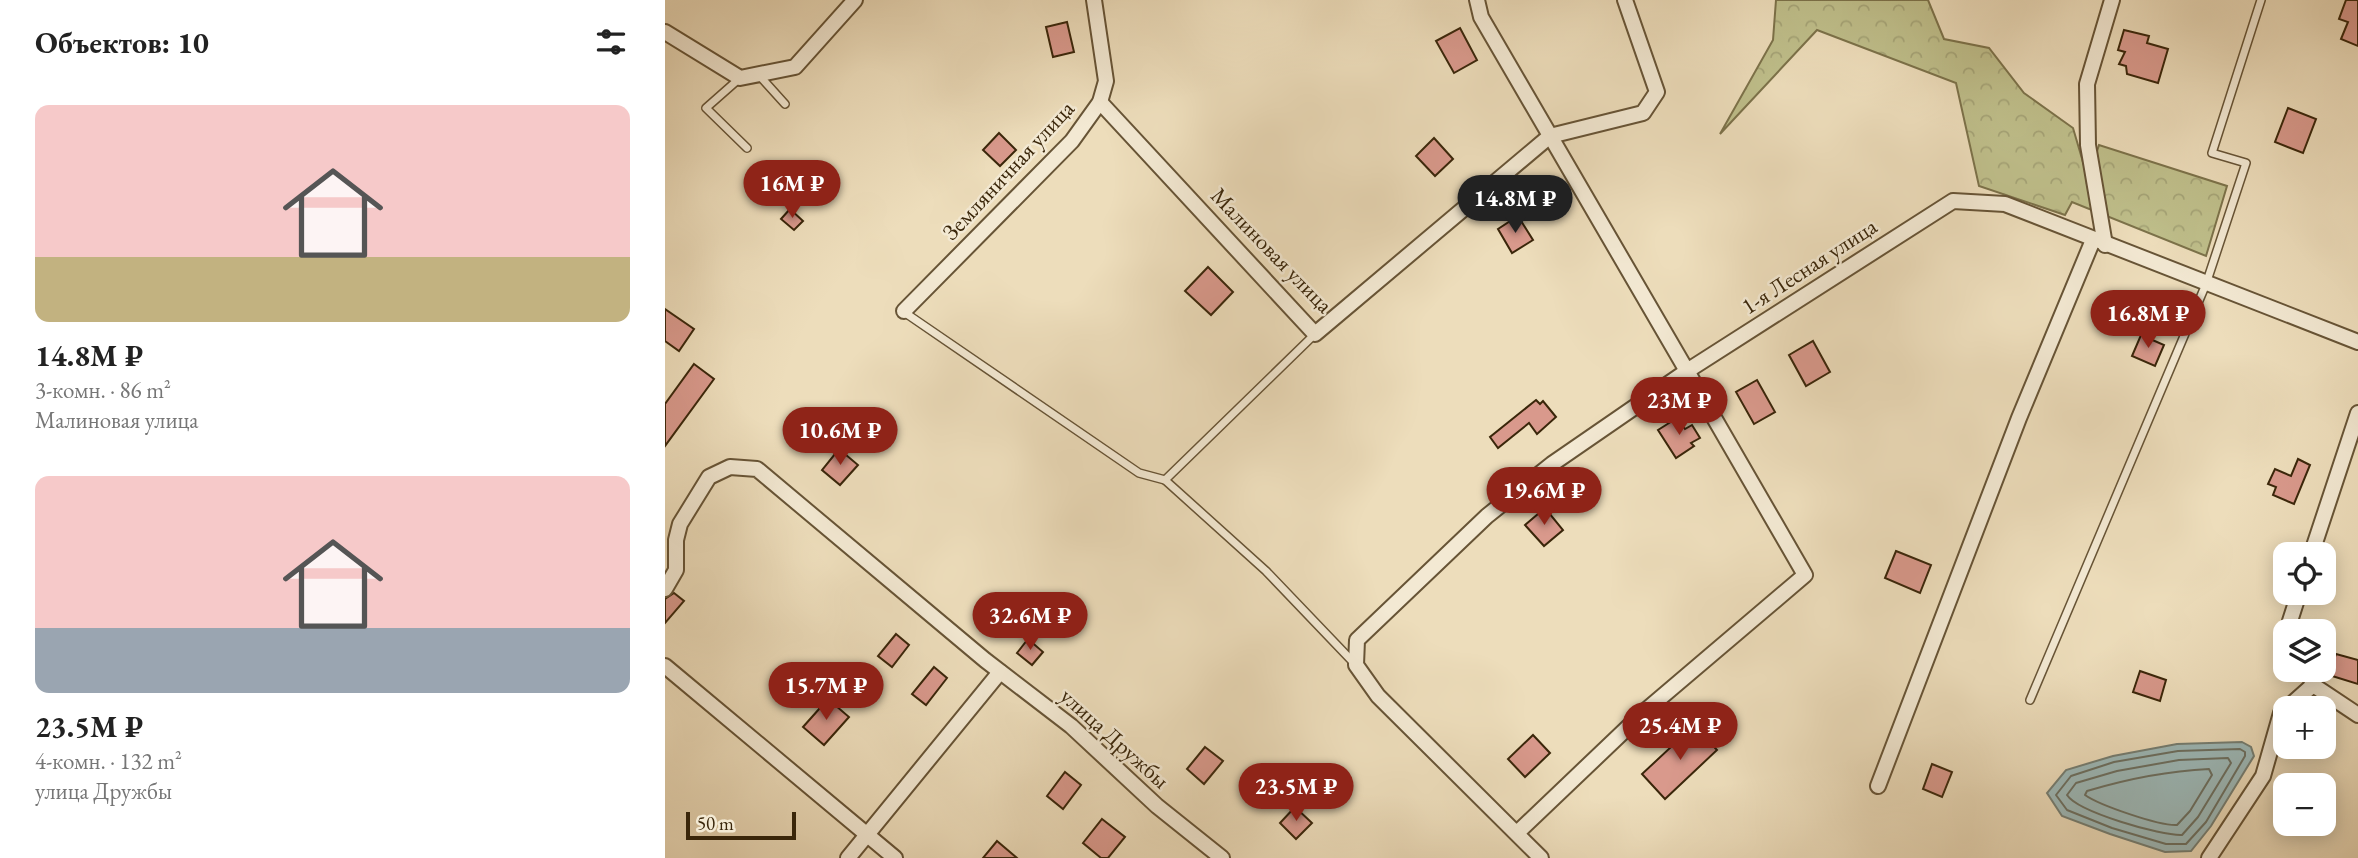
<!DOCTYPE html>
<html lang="ru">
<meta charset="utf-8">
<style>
:root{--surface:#fff;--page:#f2f2f2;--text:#222;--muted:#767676;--accent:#8f2418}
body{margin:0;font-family:"EB Garamond",serif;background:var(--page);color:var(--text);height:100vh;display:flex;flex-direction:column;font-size:26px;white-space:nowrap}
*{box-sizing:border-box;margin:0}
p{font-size:23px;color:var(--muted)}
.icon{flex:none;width:38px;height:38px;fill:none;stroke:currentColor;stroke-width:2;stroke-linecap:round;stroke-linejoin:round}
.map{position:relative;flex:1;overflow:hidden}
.sheet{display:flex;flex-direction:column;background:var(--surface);width:665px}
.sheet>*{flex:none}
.buttons{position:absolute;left:1608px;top:542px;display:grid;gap:14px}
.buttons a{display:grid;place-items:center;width:63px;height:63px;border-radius:14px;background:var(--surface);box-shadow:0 4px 18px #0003;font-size:35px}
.scale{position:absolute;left:21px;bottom:18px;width:110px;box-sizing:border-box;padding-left:7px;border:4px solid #3a260a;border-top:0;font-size:19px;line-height:24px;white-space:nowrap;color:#3a260a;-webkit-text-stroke:5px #f3e9d3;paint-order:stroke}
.price{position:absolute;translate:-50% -60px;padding:0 16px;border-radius:24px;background:var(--accent);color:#fff;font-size:23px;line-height:46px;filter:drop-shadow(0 2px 4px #0008)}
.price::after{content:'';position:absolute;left:50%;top:42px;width:21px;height:16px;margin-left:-10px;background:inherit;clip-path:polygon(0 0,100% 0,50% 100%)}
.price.active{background:#222;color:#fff}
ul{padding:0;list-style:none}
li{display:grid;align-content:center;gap:14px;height:371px;padding:0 35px}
li span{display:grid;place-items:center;height:217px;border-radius:14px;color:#555}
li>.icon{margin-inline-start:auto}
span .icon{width:126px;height:126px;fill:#fffc;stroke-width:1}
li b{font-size:30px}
h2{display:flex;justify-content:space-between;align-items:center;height:84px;padding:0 35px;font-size:30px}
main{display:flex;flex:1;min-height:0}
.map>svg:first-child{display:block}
.forest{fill:url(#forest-crowns);stroke:#7c724a;stroke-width:2}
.water{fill:#9dbaba;stroke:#757f74;stroke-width:2}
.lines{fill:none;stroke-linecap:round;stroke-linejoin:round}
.shore{stroke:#6c7062;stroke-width:2}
.building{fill:#d9998c;stroke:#3a260a;stroke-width:2}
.service-casing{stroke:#675436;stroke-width:10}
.minor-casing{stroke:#675436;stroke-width:18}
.service{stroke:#f3e9d3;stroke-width:7}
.minor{stroke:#f3e9d3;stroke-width:14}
.labels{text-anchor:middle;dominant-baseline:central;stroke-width:5;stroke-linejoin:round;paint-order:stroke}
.street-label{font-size:23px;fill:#3a260a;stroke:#f3e9d3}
</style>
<main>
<section class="sheet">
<h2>Объектов: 10<svg class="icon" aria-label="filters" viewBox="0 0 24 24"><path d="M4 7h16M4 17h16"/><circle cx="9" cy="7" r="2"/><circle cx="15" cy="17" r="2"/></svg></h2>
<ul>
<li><span style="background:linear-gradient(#f6c9c9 70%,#c2b280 0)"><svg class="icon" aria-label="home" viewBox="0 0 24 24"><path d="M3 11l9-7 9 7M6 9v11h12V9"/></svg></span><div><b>14.8M ₽</b><p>3-комн. · 86 m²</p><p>Малиновая улица</p></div></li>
<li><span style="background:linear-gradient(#f6c9c9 70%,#9aa5b1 0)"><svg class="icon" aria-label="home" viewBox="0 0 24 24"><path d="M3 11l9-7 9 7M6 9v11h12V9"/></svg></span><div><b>23.5M ₽</b><p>4-комн. · 132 m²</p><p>улица Дружбы</p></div></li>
</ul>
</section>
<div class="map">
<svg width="1693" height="858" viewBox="0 0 1693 858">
<defs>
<pattern id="forest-crowns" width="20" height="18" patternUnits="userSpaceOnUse" patternTransform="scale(1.75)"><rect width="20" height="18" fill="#bfbf8b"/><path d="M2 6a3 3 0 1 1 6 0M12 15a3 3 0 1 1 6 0" fill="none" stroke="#a5a477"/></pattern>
</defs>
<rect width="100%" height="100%" fill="#edddbb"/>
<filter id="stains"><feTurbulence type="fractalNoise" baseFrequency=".00286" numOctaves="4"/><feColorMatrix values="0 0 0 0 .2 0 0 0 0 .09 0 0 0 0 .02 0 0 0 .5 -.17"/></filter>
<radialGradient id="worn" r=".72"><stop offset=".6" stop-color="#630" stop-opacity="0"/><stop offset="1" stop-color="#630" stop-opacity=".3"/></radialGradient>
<polygon class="forest" points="1111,0 1263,0 1279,39 1324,48 1359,93 1408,128 1423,179 1434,145 1562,186 1541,256 1407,202 1400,215 1314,186 1291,83 1152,30 1055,134 1108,40"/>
<polygon class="water" points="1577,742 1586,747 1589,756 1546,826 1526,851 1500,852 1445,834 1397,816 1382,793 1401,770 1448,756 1512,744"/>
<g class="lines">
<g class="shore">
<polygon points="1575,749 1580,752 1580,756 1541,822 1521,844 1501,844 1447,828 1402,810 1391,795 1406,776 1449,762 1513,751"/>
<path d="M1563 758 1566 763 1533 817 1517 835C1496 836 1413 812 1402 795L1411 783 1452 771 1514 760Z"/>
<path d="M1544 769 1547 775 1525 811 1512 825C1494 826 1434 805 1420 795L1422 791C1462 779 1502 771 1544 769Z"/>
</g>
</g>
<g class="building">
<polygon points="1681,0 1693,0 1693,46 1676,39 1683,22 1674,19"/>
<polygon points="402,22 409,52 388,57 381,27"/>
<polygon points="795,28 812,60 789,73 771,41"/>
<polygon points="1459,30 1484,36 1482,43 1503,49 1493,83 1462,74 1461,66 1454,64 1460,52 1453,50"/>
<polygon points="1623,108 1651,119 1638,153 1610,142"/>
<polygon points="334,133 351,150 335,166 318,150"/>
<polygon points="769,138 788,159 770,176 751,156"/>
<polygon points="125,209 138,221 129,230 116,219"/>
<polygon points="853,216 868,240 847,253 833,229"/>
<polygon points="543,267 568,292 546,315 520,291"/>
<polygon points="0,309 29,329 14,351 0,341"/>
<polygon points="1476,335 1499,345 1490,366 1467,356"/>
<polygon points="1148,341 1165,372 1141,386 1124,355"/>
<polygon points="29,364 49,379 0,446 0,404"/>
<polygon points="1092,380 1110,412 1089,424 1071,392"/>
<polygon points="871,400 875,404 878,401 891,417 872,434 864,423 833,448 825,437"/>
<polygon points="1012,418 1020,429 1027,425 1035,438 1026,443 1029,446 1011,458 993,430"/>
<polygon points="174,449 193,465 175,485 157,470"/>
<polygon points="1633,459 1645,465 1629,504 1608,495 1611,487 1603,484 1610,469 1626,476"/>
<polygon points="880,508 898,530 879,546 860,525"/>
<polygon points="1231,551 1266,565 1255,593 1220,578"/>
<polygon points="9,593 19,601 0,623 0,599"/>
<polygon points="231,634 244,645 227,667 213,656"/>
<polygon points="363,639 378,652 367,665 352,653"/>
<polygon points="1671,654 1693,660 1693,684 1664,675"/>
<polygon points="269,667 282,678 261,705 247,694"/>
<polygon points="1475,671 1501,680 1495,701 1468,692"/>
<polygon points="163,699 184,717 159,745 138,727"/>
<polygon points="1029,725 1052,750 1000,799 977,774 1020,734 1017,730"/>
<polygon points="868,735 885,753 860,777 843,759"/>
<polygon points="540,747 558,761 539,784 522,769"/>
<polygon points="1267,764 1287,772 1277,797 1258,789"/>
<polygon points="400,772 416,785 398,809 382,796"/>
<polygon points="630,807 647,823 631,839 615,823"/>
<polygon points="437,819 460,837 443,858 436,858 418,843"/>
<polygon points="332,841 352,858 318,858"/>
</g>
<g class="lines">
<defs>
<g id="service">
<polyline points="93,74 120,104"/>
<polyline points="75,78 41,108 82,148"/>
<polyline points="239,312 474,473 500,480"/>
<polyline points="650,334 500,480 601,571 689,663"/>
<polyline points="1365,700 1541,284 1581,163 1547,153 1596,0"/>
</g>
<g id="minor">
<polyline points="812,0 816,17 1022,371 1288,201 1340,204 1693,342"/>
<polyline points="0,32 75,78 130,67 190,0"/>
<polyline points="435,102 650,334 885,136 978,113 992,92 960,0"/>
<polyline points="1440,245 1423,145 1422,84 1447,0"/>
<polyline points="239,311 407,141 435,102 441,81 429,0"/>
<polyline points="1646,555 1693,413"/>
<polyline points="0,589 11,570 11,540 15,524 44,477 65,467 92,469 320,660 406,726 492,806 557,858"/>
<polyline points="1629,632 1625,621 1634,593"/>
<polyline points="0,666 230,858"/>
<polyline points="1643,670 1648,685 1693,715"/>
<polyline points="1621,709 1648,685"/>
<polyline points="1213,786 1354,418 1428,240"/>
<polyline points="852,833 980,711 1140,575 1022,371 887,464 822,516 692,640 691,665 713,696 876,858"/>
<polyline points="183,858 335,672"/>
<polyline points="1544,858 1598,776 1616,713 1620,710"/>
</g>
</defs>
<use href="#service" class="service-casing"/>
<use href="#minor" class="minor-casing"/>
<use href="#service" class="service"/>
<use href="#minor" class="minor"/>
</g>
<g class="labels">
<g class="street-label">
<text transform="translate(343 170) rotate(-47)">Земляничная улица</text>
<text transform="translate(607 250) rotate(46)">Малиновая улица</text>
<text transform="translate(1144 266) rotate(-33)">1-я Лесная улица</text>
<text transform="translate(450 738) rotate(42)">улица Дружбы</text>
</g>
</g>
<rect width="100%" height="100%" filter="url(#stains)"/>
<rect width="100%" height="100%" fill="url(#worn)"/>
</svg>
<div class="buttons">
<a><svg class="icon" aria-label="locate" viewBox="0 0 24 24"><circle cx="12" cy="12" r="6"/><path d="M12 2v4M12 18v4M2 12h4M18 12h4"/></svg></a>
<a><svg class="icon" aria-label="layers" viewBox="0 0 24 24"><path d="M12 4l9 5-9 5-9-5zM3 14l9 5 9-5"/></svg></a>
<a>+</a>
<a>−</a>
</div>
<div class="scale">50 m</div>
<b class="price" style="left:127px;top:220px">16M ₽</b>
<b class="price active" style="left:850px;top:235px">14.8M ₽</b>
<b class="price" style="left:1483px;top:350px">16.8M ₽</b>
<b class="price" style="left:1014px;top:437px">23M ₽</b>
<b class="price" style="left:175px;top:467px">10.6M ₽</b>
<b class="price" style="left:879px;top:527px">19.6M ₽</b>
<b class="price" style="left:365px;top:652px">32.6M ₽</b>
<b class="price" style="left:161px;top:722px">15.7M ₽</b>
<b class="price" style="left:1015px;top:762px">25.4M ₽</b>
<b class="price" style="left:631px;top:823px">23.5M ₽</b>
</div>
</main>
